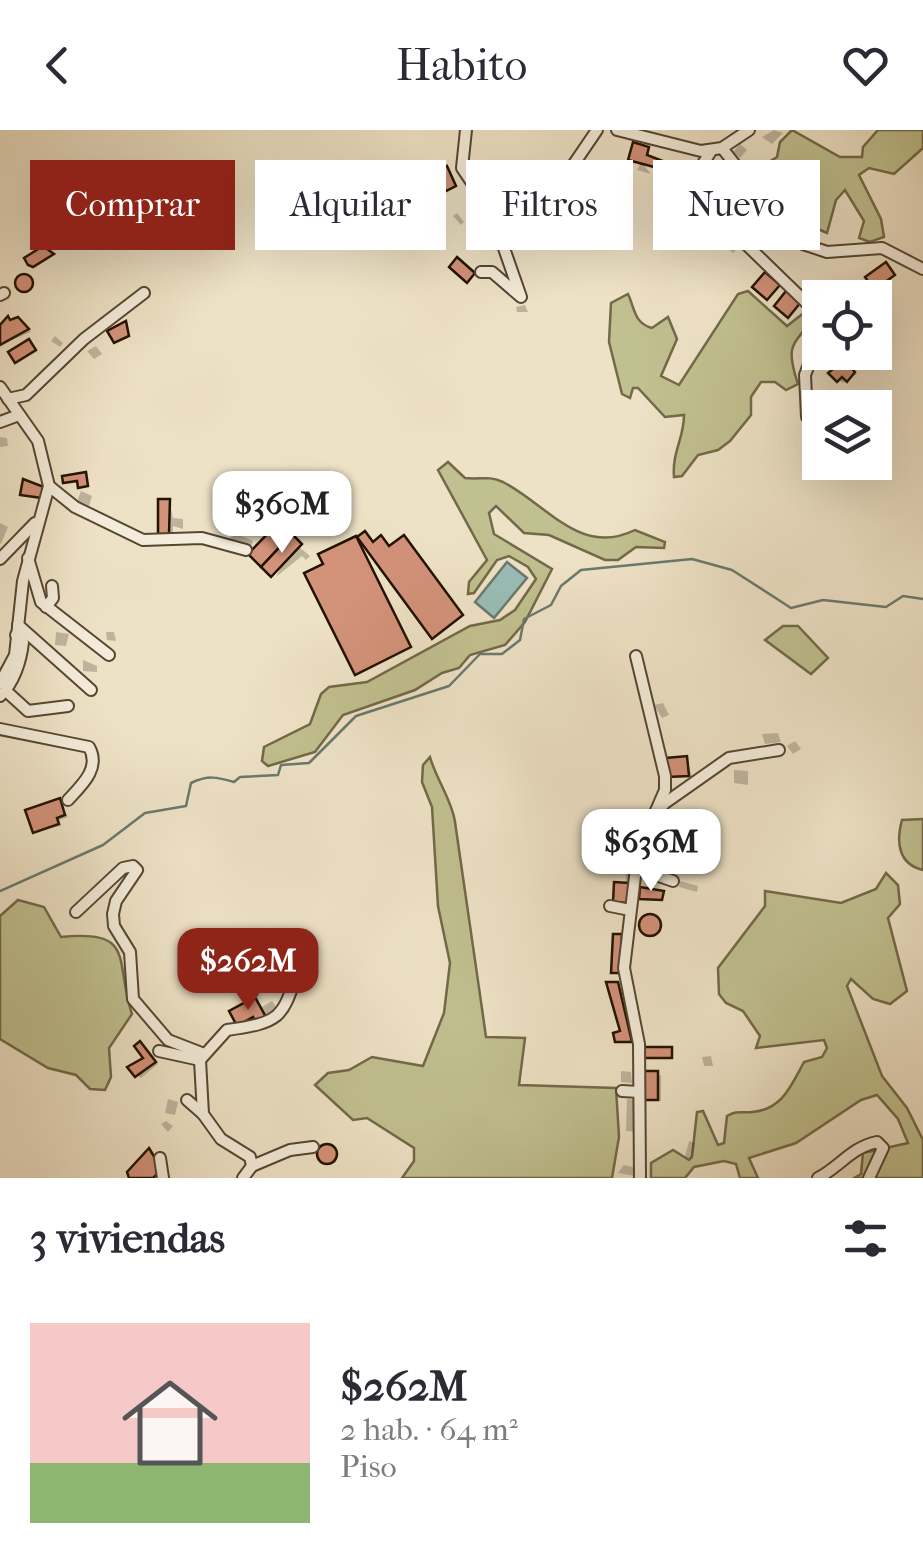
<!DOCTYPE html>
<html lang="es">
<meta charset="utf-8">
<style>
:root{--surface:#fff;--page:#f7f7f7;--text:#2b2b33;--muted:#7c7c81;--line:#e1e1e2;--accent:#8f2418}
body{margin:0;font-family:"IM FELL French Canon",serif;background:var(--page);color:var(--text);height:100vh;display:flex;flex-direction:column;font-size:38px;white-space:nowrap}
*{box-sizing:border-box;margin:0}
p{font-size:32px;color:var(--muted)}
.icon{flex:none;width:55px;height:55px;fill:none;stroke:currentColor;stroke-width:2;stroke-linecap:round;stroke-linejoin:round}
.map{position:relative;height:1048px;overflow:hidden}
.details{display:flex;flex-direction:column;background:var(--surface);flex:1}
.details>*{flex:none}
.hud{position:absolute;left:30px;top:30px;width:865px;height:90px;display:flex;gap:20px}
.tools{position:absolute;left:802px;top:150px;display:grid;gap:20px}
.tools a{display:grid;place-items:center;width:90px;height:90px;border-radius:0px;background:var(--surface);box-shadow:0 10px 40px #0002;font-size:50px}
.price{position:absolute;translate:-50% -85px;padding:0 22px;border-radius:20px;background:#fff;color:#222;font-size:32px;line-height:65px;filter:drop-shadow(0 2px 5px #0008)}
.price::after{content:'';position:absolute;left:50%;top:60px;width:30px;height:22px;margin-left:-15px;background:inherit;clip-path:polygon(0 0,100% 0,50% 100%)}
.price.selected{background:var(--accent);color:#fff}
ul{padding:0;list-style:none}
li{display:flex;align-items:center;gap:30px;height:250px;padding:0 30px}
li+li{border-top:2px solid var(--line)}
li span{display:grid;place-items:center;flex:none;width:280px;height:200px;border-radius:0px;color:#555}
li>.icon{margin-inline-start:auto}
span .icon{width:120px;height:120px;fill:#fffc;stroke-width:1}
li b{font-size:42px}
h2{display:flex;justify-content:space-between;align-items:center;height:120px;padding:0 30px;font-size:42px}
.tag{padding:0 35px;border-radius:0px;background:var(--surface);box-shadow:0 10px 40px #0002;font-size:35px;line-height:90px}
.tag.selected{background:var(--accent);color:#fff}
header{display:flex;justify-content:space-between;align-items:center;height:130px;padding:0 30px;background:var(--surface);font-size:45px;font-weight:600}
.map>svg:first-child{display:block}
.green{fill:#c1c090;stroke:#726948;stroke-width:2.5}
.water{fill:#99bdb7;stroke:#69796e;stroke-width:2.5}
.shadow{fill:#0003}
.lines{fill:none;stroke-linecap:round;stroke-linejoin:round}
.stream{stroke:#69796e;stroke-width:2.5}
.building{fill:#d3927a;stroke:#221200;stroke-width:2.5}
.minor-casing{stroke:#554632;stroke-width:14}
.minor{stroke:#f4ecda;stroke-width:10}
</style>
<header><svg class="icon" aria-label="back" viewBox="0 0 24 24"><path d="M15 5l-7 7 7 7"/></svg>Habito<svg class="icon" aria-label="heart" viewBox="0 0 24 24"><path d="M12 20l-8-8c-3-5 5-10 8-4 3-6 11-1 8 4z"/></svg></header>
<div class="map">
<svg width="923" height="1048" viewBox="0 0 923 1048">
<rect width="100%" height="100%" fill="#eee2c6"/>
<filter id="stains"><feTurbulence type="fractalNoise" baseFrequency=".002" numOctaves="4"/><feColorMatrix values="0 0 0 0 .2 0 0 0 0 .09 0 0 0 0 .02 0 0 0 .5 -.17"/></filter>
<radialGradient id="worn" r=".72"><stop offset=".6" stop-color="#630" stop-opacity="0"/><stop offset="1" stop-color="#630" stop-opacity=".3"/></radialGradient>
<g class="green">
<path d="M792 0 840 27H862L863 17 878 0H923V18L894 44 869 38 859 45 881 89 884 107 870 112 859 108 864 91 845 60 836 70 827 103 818 99 814 79 802 69 799 75C773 79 753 74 749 44L777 27 780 12Z"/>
<path d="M748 161 787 196 805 182 813 185C797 217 783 209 798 254L786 260 775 252H761L751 267V285L730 311 718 320 698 325 682 346 674 347C672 321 684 309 684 285L665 287 638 258H633L630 268 622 264 609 212 611 173 628 164C635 179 634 193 652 198L668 187 677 209 661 246 679 255 738 164Z"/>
<path d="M448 332 465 348C480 350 488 345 503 352 548 375 580 427 635 400L665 412 664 418 636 417 618 430H605L549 405 524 403 496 376 489 383 494 404 552 439 525 492 505 515 470 525 459 538 442 543 415 560 343 585 315 622 268 636 262 631 264 617 310 594 321 564 329 557 367 552 470 496 500 490 515 480 536 449 528 437 509 426 497 430 474 463 468 464 469 452 487 430 438 340Z"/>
<polygon points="783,496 798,496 828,528 811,544 765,510"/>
<path d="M430 627C436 649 452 670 455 692 465 763 476 835 486 907L525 908 519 955 616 958 619 1007 612 1048H402L414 1031V1018L367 988 353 990 315 955 328 943 349 940 372 927 423 936 444 883 450 833 438 776 432 677 422 652 423 635Z"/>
<path d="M923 689V740C898 734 896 712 902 690Z"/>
<path d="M886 743 898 755 900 774 888 788 907 861 890 874 873 869 851 849 847 856 882 946 907 978 923 1010V1048H854L861 1044 863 1023 908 1013 898 989 877 965 861 970 796 1013 749 1028 758 1048H740L736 1034 724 1031 694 1037 685 1048H651V1033L673 1020 689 1030 692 1027 697 982 703 981 718 1015 724 1013 727 986C737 980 741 983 752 982 782 980 791 956 804 932L822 927 827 918 824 910 756 918 760 906 743 881 726 873 719 864 718 838 765 776V761L841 773 876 759Z"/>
<path d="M18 770 44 777 61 807C137 799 114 831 132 884L109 918 111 947 105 960 90 959 76 945 48 938 0 909V786Z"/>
</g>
<polygon class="water" points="507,432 527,448 494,488 475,472"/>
<g class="shadow">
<polygon points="774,0 783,3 772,14 762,7"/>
<polygon points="740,14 747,20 740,28 733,22"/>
<polygon points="648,19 650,29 684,45 642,33 651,44 637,40"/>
<polygon points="543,48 548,53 564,50 567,58 557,62 562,73 541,80 537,78"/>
<polygon points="666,57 680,64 678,67 665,60"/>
<polygon points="586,61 595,74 590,76 577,65"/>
<polygon points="689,74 700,82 696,87 685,80"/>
<polygon points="457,83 464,92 461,95 453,86"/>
<polygon points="743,85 755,95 753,98 741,88"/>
<polygon points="704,86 715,95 710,102 698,93"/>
<polygon points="728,106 740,116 733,123 722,113"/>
<polygon points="29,145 34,156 24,163 16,152"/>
<polygon points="525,175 528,182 517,182 516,177"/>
<polygon points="22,192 31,202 0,215 0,197"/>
<polygon points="55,206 63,213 60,217 51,211"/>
<polygon points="96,216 102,224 94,229 87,221"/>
<polygon points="839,224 857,244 843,253 832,243 837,239 830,232"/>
<polygon points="0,307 7,308 8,316 0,317"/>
<polygon points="81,361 92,366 89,376 77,372"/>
<polygon points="169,371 173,388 183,389 183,399 173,396 173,404 164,404 160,402"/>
<polygon points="0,393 8,397 1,414 0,413"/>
<polygon points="280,401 310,426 306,430 302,426 276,447 283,434 271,443 252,424"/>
<polygon points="237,404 253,411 251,416 228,409"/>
<polygon points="56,502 69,504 66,516 55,515"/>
<polygon points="106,502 114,502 116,511 107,510"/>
<polygon points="83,530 97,536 97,542 83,541"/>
<polygon points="663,573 669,585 662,588 654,575"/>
<polygon points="762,604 778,603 781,612 765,614"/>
<polygon points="795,611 801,619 793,624 787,616"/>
<polygon points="687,629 692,647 670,646"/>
<polygon points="734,640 748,641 748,655 734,653"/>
<polygon points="59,671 68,687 59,690 61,696 35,701"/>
<polygon points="670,708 679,710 676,724 668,721"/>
<polygon points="626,738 631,739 629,772 617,754 626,752"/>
<polygon points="680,751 698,756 697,762 679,757"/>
<polygon points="661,790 661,802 644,802 641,792"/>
<polygon points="299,798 308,799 307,827 299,825"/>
<polygon points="618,854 636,909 621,913 617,910 623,903"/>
<polygon points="255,870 262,877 272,871 278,880 267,886 270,891 243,896 233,882"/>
<polygon points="141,914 158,934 141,948 137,945 147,929"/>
<polygon points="711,926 713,936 704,936 702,927"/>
<polygon points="621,941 631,942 632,953 621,952"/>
<polygon points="657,944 661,946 661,971 650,971 646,968"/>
<polygon points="168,969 178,972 175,985 165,983"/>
<polygon points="627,969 636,970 636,1002 626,1001"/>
<polygon points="166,991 173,996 168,1002 161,994"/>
<polygon points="689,1011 695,1013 691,1029 685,1027"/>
<polygon points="320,1018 335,1019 336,1033 320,1028"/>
<polygon points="624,1035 636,1038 635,1046 618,1043"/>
</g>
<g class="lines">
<path class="stream" d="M0 761 103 715 145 683 186 676 191 653C208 645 217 647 234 652L240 647 278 645 281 635 309 633 356 586 449 556 480 524H502L520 510 524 489 551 475 561 456 581 440 692 429 732 440 791 478 823 470 886 477 903 466 923 469"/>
</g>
<g class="building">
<polygon points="633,12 649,17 647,25 681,38 680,44 628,30"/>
<polygon points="447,36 456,56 446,61 436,41"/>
<polygon points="706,41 713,47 706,55 714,62 708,69 693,56"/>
<polygon points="543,45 545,51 560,45 565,56 555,60 559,71 535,80 526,52"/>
<polygon points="43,116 54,124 33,137 28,135 24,128"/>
<polygon points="457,127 475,143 467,153 449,137"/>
<polygon points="886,132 895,145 874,160 865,147"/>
<polygon points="765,142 780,155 767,170 752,157"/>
<circle cx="24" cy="153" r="9"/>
<polygon points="786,161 801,172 788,188 774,176"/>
<polygon points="8,186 10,190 18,187 29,199 0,215 0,195"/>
<polygon points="126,191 129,206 114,213 107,201"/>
<polygon points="29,209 36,220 15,233 8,222"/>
<polygon points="837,222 855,242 847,252 842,247 837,252 828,243 833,239 827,232"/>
<polygon points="86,342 88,356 78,358 77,351 63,353 62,346"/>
<polygon points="23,349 44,357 42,368 20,365"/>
<polygon points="158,369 170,369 169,404 158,404"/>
<polygon points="276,395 289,407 261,437 248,424"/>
<polygon points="365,401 373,412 381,405 389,416 404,405 463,485 432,509 357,407"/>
<polygon points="292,404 302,414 271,447 261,437"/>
<polygon points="356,406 411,517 355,545 304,443 323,434 318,424"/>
<polygon points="687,626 689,646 667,647 666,628"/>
<polygon points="60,668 65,685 57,688 59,694 33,703 25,680"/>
<polygon points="614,752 629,753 628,773 613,772"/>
<polygon points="640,757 664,761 662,770 639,769"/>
<circle cx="650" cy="795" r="11"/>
<polygon points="613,804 622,804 620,843 611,843"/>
<polygon points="606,852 618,852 632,912 615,912 613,903 620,901"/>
<polygon points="255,867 267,889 257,895 253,887 237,896 229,881"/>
<polygon points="140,911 156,932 135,947 127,937 143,928 134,916"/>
<rect x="642" y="917" width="30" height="11"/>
<polygon points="643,941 658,941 658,970 644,970"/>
<circle cx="327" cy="1024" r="10"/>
<polygon points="149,1018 162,1040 153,1048 129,1048 127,1042"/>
</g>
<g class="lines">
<defs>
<g id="minor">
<polyline points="466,0 462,38 491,81 521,167 492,142 481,142"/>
<polyline points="617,0 701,21 722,18 749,0"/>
<polyline points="722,18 737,37 745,68 803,114 827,122 882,118 923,139"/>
<polyline points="711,21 688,58 820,186"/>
<polyline points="565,47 597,0"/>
<polyline points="0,165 4,163"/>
<polyline points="846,222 855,232"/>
<polyline points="0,257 38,311 49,356 23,451 15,525 0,553"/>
<polyline points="8,269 26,265 84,209 144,163"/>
<polyline points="807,287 805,245 820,205"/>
<polyline points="0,292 19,285"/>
<polyline points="49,356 75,377 143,410 202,408 246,420"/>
<polyline points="28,428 41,472 109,525"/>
<polyline points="0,429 35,393"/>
<polyline points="46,477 53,468 52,456"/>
<polyline points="18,495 91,560"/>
<polyline points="636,526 665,646 665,660 655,683"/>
<polyline points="6,561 28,581 68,576"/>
<path d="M0 566C14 553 21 531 23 512L16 505"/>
<path d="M0 599 89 617C101 638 82 655 68 670"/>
<polyline points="636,738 673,751"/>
<polyline points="610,776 630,780"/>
<polyline points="76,782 123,738 133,736 137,740 116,771 113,784 114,796 130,822 133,869 168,910 204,924"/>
<polyline points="159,921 200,930"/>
<polyline points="622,961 639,962"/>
<polyline points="187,970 203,984"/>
<polyline points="160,1028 163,1048"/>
<polyline points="252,1036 290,1020 313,1017"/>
<path d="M243 1048 252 1036 250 1027 221 1009 203 984 200 930 227 900C286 892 282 886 301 832"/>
<polyline points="640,1048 639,914 624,838 636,738 655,684 665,673 729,628 779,620"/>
<path d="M818 1048C841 1036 850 1018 877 1012L883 1018 869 1048"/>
</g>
</defs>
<use href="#minor" class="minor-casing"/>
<use href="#minor" class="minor"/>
</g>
<rect width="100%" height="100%" filter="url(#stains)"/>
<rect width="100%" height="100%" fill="url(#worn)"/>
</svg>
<div class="tools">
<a><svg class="icon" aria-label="locate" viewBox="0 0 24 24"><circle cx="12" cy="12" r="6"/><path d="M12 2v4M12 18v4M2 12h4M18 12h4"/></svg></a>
<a><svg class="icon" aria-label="layers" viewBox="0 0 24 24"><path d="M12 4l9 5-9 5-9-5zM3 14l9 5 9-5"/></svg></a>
</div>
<b class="price" style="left:282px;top:426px">$360M</b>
<b class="price" style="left:651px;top:764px">$636M</b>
<b class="price selected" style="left:248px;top:883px">$262M</b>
<div class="hud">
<a class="tag selected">Comprar</a>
<a class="tag">Alquilar</a>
<a class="tag">Filtros</a>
<a class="tag">Nuevo</a>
</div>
</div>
<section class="details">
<h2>3 viviendas<svg class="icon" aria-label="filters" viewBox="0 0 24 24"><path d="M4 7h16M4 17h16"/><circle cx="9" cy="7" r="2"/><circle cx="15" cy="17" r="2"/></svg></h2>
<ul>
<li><span style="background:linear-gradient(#f6c9c9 70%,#8fb573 0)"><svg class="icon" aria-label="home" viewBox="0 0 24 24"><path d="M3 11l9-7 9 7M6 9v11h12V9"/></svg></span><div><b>$262M</b><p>2 hab. · 64 m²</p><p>Piso</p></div></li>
</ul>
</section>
